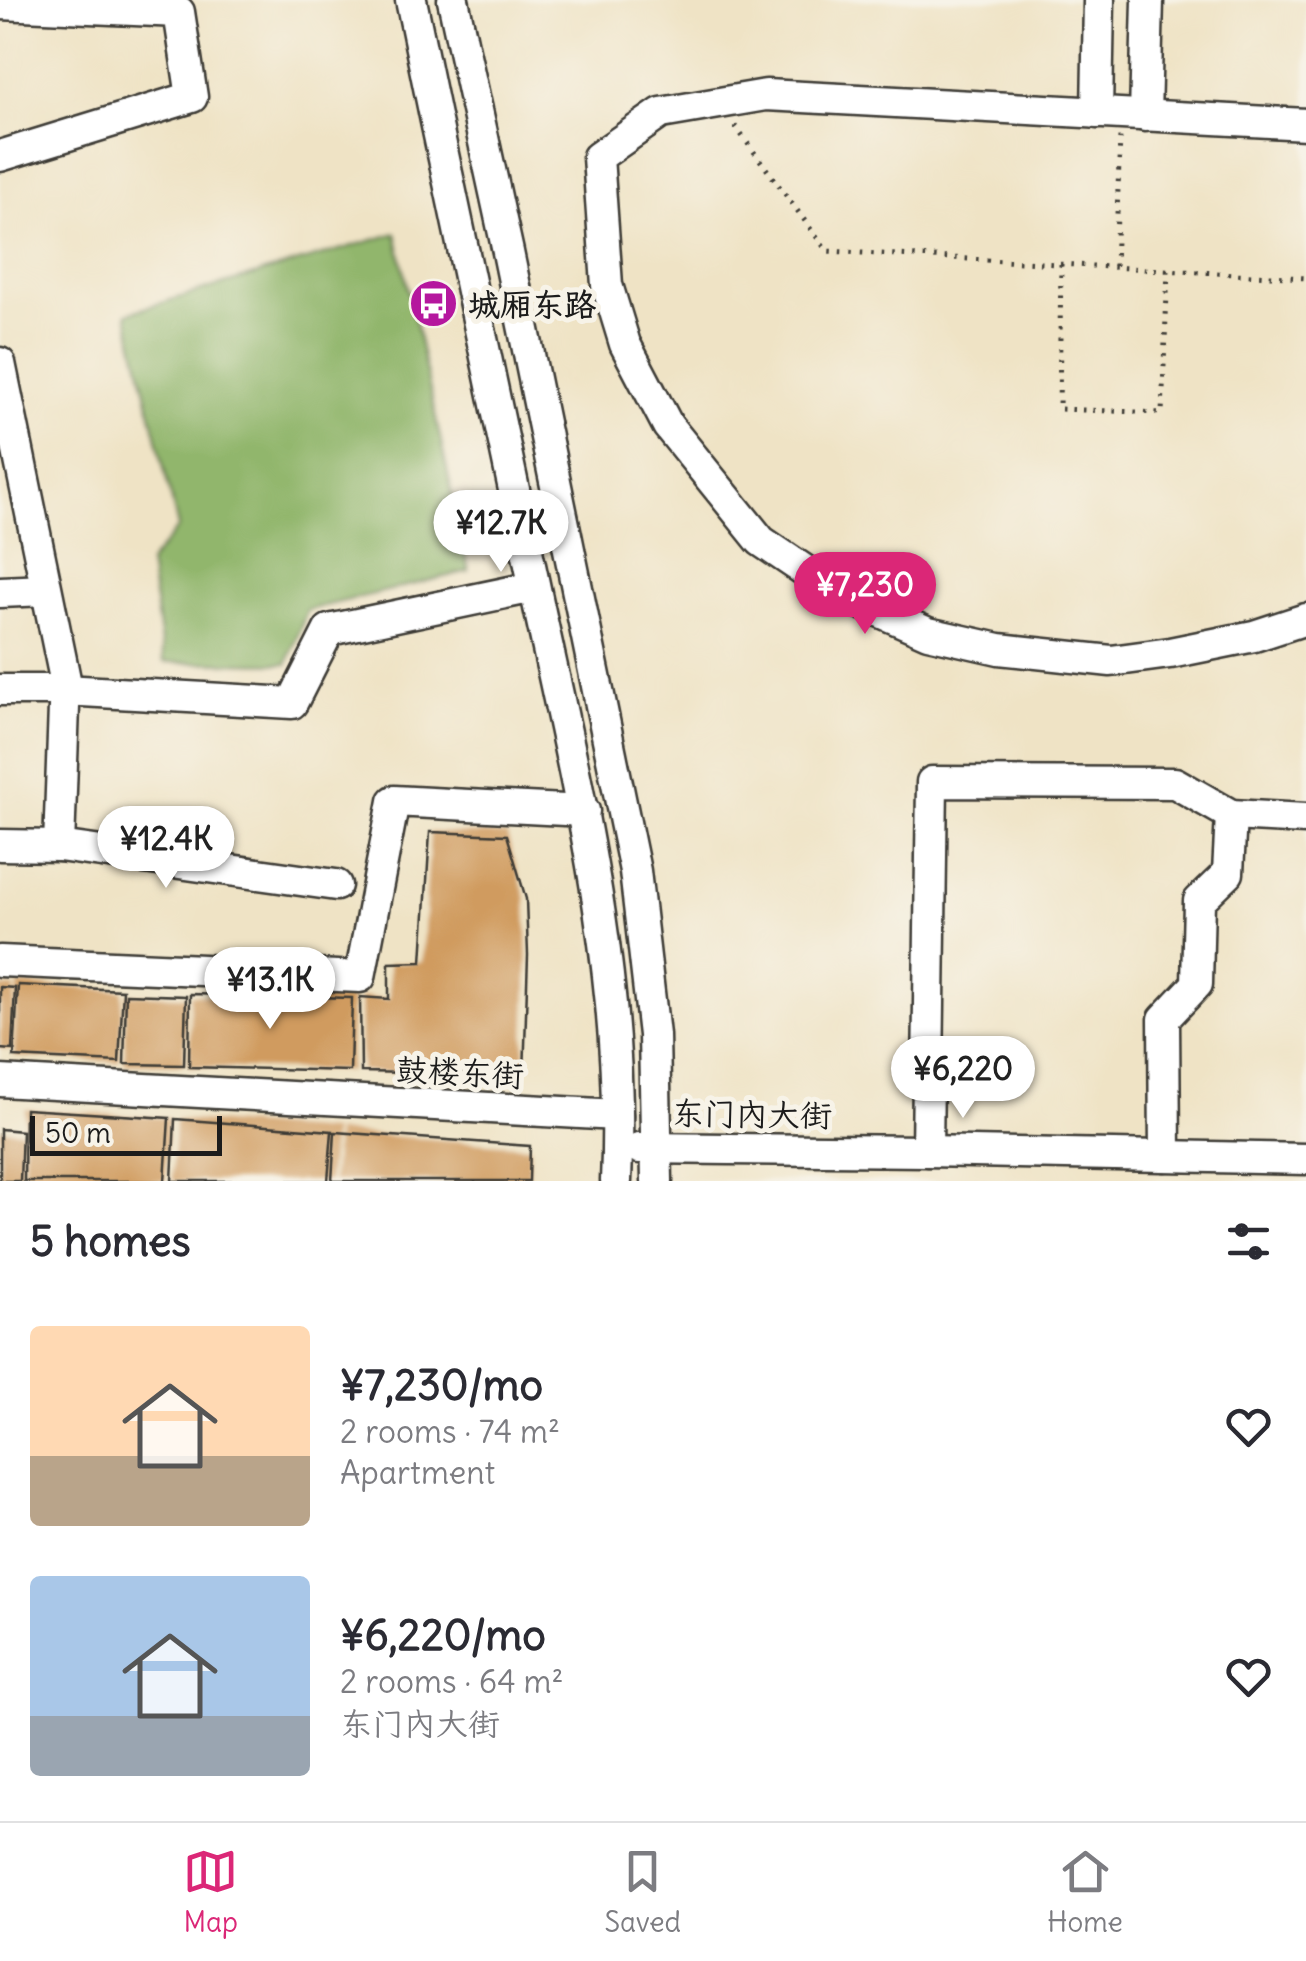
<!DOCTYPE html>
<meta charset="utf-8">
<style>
:root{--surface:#fff;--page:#f2f2f3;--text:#2b2b33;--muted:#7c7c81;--line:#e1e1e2;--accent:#db2777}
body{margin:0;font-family:Delius,"LXGW WenKai TC",sans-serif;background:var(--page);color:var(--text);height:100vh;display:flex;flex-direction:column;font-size:38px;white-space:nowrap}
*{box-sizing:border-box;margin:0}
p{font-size:32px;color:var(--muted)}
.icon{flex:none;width:55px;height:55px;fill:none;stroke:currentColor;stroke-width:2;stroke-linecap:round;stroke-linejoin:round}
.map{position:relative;height:1181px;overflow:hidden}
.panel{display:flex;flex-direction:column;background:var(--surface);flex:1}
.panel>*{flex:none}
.scale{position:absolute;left:30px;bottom:25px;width:192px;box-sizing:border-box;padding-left:10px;border:5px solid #1c1c1c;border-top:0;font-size:28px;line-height:35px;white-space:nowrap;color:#1c1c1c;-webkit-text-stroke:8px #f7f3e8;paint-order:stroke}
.price{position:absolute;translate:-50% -85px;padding:0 22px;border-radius:35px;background:#fff;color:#222;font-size:32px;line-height:65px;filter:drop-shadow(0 2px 5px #0008)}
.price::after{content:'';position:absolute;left:50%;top:60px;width:30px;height:22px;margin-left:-15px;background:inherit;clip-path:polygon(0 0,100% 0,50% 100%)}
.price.current{background:var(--accent);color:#fff}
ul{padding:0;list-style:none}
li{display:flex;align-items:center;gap:30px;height:250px;padding:0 30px}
li span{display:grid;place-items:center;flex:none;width:280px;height:200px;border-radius:10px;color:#555}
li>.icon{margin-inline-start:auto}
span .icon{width:120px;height:120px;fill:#fffc;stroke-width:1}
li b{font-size:42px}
h2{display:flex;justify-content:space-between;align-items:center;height:120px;padding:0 30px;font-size:42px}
.tabs{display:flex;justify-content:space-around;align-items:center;height:140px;border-top:2px solid var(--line);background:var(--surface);font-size:28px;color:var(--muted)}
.tabs a{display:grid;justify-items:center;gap:5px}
.tabs .current{color:var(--accent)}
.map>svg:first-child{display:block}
.forest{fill:#91b66c;stroke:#566944;stroke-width:2.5}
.building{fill:#d09b5f}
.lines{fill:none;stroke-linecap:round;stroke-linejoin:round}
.minor-casing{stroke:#3c3a35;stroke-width:35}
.path{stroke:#3c3a35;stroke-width:5;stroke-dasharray:2.5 8;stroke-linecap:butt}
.minor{stroke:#fff;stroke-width:30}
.labels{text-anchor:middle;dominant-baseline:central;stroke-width:10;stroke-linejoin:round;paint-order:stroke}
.poi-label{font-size:32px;font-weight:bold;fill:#1c1c1c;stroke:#f7f3e8;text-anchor:start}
.street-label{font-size:32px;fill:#1c1c1c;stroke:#f7f3e8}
</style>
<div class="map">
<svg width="1306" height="1181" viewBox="0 0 1306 1181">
<rect width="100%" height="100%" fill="#f7f3e8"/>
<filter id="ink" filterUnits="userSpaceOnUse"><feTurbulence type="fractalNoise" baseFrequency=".01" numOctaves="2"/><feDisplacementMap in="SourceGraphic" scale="20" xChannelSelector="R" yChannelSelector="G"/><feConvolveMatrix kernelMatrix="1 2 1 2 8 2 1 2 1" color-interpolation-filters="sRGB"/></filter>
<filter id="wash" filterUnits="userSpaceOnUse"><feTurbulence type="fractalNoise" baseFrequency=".0048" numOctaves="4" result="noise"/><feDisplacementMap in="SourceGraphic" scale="40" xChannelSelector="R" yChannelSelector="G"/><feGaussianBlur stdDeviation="2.25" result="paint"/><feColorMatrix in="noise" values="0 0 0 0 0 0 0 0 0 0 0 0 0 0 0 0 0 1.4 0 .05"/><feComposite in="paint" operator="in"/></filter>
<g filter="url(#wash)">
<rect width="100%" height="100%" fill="#efe3c5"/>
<polygon class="forest" points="396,233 469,571 307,610 287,664 164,662 149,563 178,527 127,313"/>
<g id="blocks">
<g class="building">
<polygon points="430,832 507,835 526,899 528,955 524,1075 361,1072 360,997 389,999 389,963 422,962"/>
<polygon points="18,985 123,990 119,1062 14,1057"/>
<polygon points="0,987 15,988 12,1050 0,1049"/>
<polygon points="126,994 186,996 184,1065 124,1064"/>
<polygon points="190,994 352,998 350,1071 189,1067"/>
<polygon points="25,1109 169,1118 165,1181 24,1181"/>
<polygon points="175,1119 332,1131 328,1181 172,1181"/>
<polygon points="0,1129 22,1131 20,1181 0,1181"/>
<polygon points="335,1132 530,1146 529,1181 332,1181"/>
</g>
</g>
</g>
<g filter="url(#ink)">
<use href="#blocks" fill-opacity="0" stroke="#3c3a35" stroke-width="2.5"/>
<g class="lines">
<defs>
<g id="minor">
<path d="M411 0C451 195 492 390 534 584 576 781 626 978 616 1181"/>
<polyline points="453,0 508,252 635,871 654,1035 657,1181"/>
<polyline points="0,4 179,12 192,97 0,156"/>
<polyline points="1097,113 1099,0"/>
<polyline points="1145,116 1148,0"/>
<polyline points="1306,124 766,95 661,113 598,157 607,285 625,344 668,426 761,541 838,593 928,633 999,649 1111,661 1170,653 1254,636 1306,619"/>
<polyline points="0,363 65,679 59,846"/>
<polyline points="0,592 46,590"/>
<polyline points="0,690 64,690 292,703 329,630 534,587"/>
<polyline points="0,845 59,846 336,885"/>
<polyline points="0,961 360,977 394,801 584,811"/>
<polyline points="0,1081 617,1115"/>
<polyline points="639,1148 927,1151 1306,1159"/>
<polyline points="927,1151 932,782 1175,783 1231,815 1306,819"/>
<polyline points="1165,1156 1164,1019 1197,984 1199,901 1228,873 1231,815"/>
</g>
</defs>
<use href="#minor" class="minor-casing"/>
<g class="path">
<polyline points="735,126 827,251 1306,278"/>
<polyline points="1061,264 1059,409 1162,413 1168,270"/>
<polyline points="1115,266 1120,137"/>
</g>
<use href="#minor" class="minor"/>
</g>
</g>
<defs>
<symbol id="bus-disc" viewBox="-11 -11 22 22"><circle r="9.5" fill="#b5179e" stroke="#f7f3e8"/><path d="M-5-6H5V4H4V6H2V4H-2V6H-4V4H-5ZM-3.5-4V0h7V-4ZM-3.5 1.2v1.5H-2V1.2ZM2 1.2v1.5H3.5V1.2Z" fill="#fff"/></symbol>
</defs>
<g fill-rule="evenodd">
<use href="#bus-disc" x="406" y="276" width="55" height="55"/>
</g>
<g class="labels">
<g class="poi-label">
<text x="468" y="304">城厢东路</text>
</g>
<g class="street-label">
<text transform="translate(460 1072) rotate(3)">鼓楼东街</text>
<text transform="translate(752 1114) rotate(1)">东门内大街</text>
</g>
</g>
</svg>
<div class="scale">50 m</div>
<b class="price" style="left:501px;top:575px">¥12.7K</b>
<b class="price current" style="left:865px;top:637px">¥7,230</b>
<b class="price" style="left:166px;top:891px">¥12.4K</b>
<b class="price" style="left:270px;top:1032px">¥13.1K</b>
<b class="price" style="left:963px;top:1121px">¥6,220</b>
</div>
<section class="panel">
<h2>5 homes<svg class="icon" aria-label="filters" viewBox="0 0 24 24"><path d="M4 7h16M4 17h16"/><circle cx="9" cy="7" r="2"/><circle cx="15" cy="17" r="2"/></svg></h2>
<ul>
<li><span style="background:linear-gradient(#ffd9b3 65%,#b9a48a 0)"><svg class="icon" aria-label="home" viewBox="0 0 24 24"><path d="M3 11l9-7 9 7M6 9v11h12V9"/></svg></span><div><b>¥7,230/mo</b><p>2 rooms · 74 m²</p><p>Apartment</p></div><svg class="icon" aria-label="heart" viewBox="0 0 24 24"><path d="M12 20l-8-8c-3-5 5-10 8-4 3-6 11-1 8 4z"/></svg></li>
<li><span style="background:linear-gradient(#a9c7e8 70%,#9aa5b1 0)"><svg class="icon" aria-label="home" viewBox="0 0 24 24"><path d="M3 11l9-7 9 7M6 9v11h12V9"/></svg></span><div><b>¥6,220/mo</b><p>2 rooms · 64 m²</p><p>东门内大街</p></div><svg class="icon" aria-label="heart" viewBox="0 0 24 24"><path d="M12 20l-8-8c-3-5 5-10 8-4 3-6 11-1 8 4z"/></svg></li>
</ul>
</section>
<nav class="tabs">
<a class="current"><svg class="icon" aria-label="map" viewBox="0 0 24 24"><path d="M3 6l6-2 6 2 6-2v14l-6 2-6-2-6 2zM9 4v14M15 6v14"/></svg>Map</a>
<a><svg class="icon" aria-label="saved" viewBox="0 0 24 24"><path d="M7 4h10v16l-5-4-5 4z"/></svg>Saved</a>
<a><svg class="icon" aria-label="home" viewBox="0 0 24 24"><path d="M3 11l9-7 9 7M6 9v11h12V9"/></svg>Home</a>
</nav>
